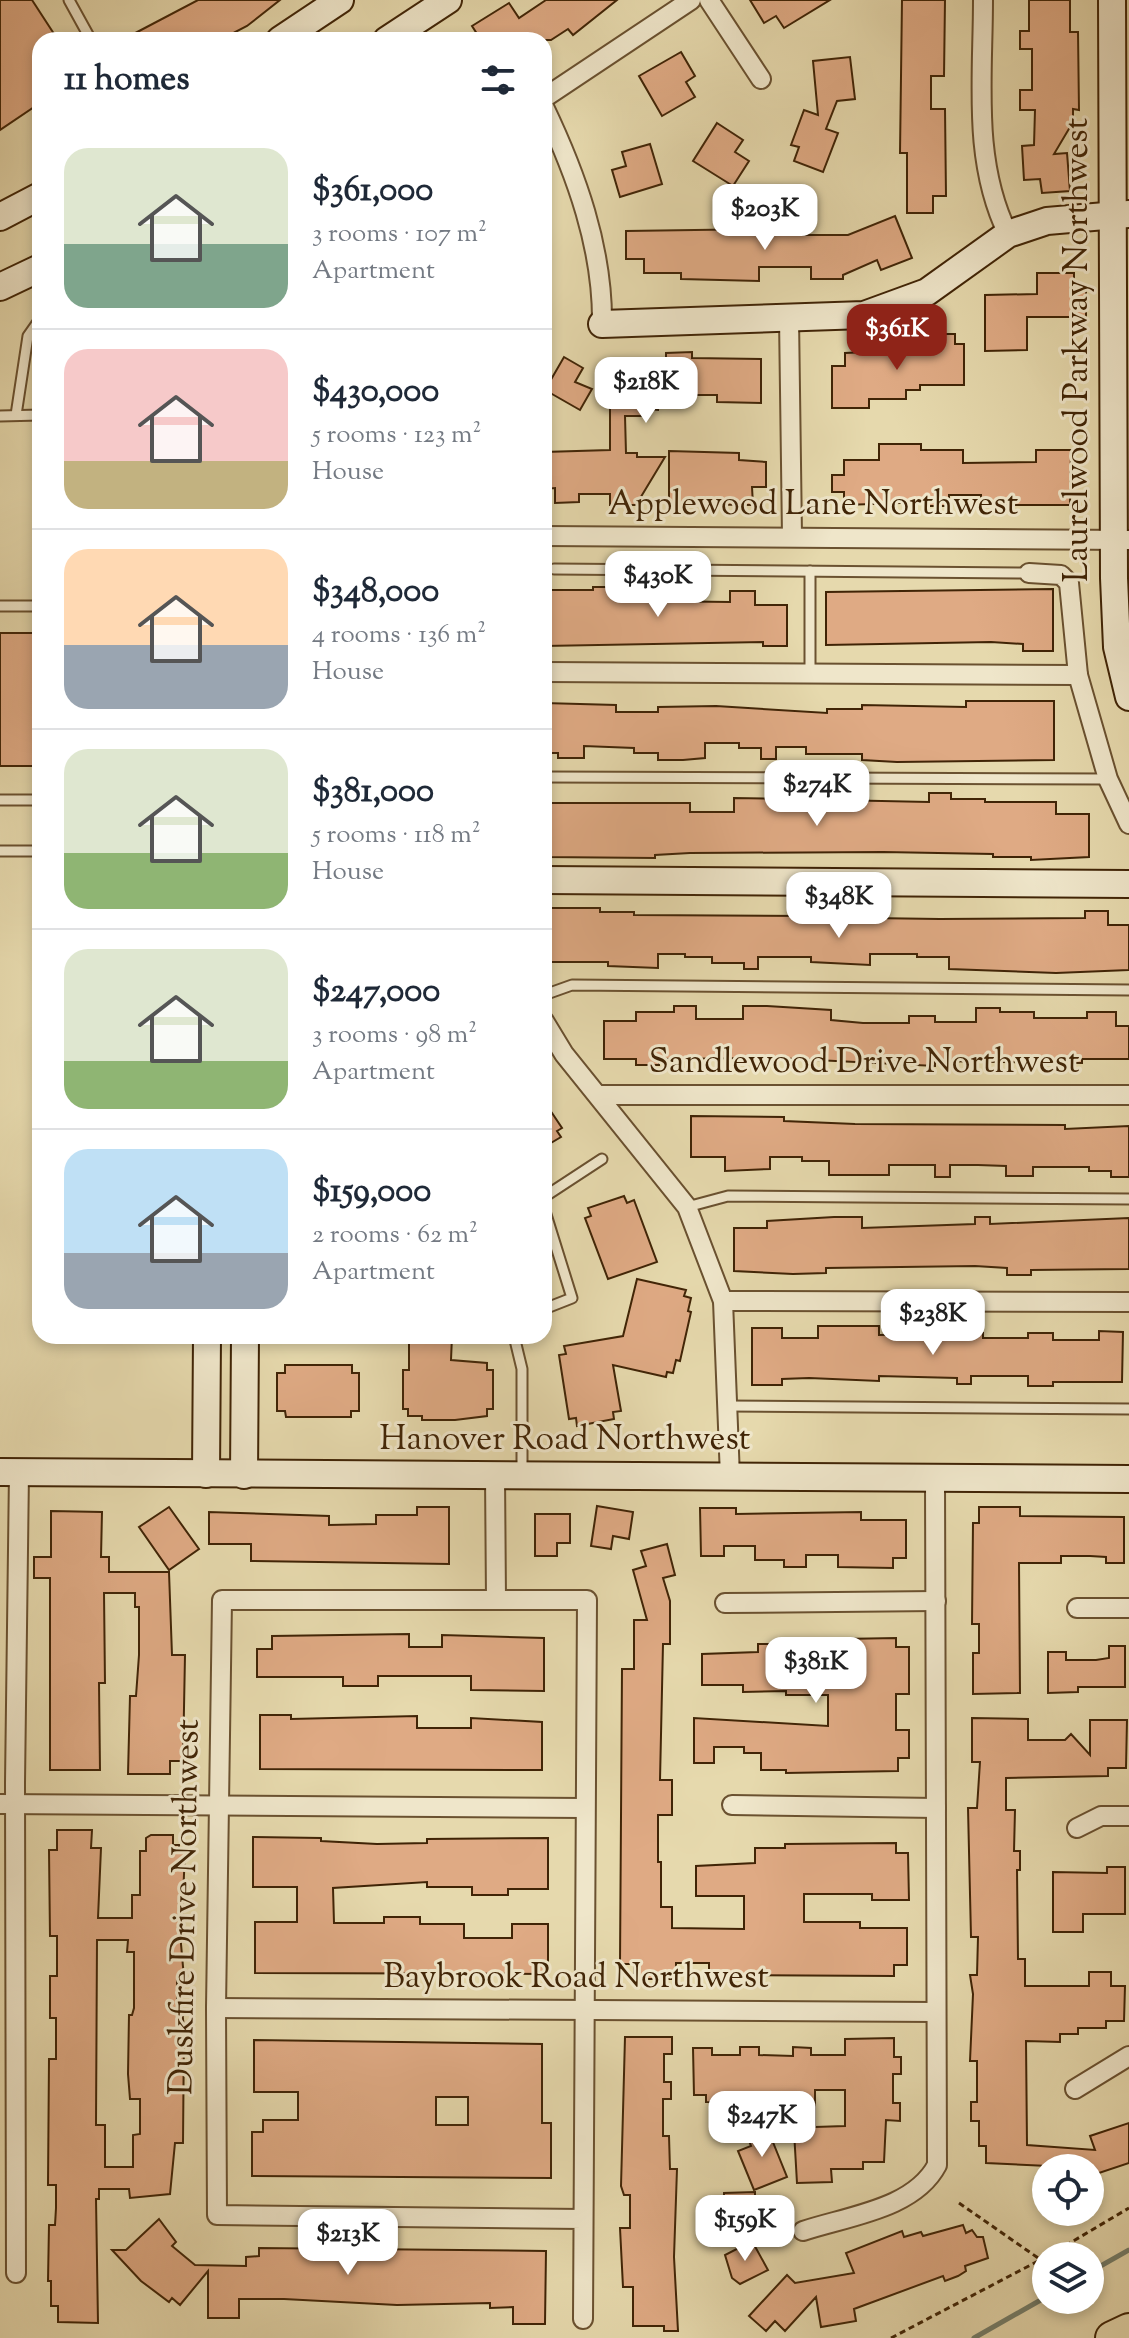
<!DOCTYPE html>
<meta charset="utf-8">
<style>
:root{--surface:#fff;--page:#f6f6f7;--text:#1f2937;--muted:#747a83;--line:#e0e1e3;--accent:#8f2418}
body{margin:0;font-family:"Sorts Mill Goudy",serif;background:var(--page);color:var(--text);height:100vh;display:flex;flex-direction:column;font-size:30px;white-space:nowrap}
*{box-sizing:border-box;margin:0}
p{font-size:26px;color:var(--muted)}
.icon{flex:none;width:44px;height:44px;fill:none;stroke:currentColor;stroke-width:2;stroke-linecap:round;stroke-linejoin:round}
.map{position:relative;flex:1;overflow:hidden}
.panel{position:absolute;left:32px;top:32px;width:520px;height:1312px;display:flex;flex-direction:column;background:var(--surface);border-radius:24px;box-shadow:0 4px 12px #0003}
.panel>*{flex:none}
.buttons{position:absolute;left:1032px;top:2154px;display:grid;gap:16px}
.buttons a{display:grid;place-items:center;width:72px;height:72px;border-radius:50%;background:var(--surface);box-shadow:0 4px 12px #0003;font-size:40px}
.price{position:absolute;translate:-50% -68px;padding:0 18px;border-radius:16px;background:#fff;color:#222;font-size:26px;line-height:52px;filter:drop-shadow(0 2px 4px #0008)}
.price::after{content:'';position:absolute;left:50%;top:48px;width:24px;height:18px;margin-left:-12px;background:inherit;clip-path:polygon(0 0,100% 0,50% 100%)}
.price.current{background:var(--accent);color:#fff}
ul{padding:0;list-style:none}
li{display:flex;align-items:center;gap:24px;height:200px;padding:0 32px}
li+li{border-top:2px solid var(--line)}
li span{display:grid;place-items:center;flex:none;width:224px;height:160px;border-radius:24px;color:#555}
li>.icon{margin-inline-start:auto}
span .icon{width:96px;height:96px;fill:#fffc;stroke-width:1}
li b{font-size:34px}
h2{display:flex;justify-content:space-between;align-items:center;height:96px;padding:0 32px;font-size:34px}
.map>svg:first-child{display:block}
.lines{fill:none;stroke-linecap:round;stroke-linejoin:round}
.stream{stroke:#747e6b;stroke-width:5}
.building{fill:#dfaa84;stroke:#402406;stroke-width:2;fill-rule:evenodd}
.lane-casing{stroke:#6a5130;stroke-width:13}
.street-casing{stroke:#6a5130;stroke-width:22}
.secondary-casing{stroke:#402406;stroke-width:30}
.highway-casing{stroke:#402406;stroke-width:36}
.path{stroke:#402406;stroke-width:3;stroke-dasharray:6 4;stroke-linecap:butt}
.lane{stroke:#efe6ca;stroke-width:9}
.street{stroke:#efe6ca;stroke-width:18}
.secondary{stroke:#efe6ca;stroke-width:26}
.highway{stroke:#e6d9ad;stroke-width:32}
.labels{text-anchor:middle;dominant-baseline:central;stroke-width:6;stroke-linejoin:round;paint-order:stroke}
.street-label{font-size:34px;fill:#402406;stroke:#efe6ca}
</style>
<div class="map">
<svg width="1129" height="2338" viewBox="0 0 1129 2338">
<rect width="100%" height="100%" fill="#e6d9ad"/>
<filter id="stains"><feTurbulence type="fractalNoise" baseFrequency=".0025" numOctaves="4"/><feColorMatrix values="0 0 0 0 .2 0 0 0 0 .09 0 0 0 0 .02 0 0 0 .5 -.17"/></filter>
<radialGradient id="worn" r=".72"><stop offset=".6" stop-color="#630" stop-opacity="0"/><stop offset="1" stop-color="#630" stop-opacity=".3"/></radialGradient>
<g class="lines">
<g class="stream">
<polyline points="1090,2272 1129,2250"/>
<polyline points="974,2338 1046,2297"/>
</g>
</g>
<g class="building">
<polygon points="0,0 32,0 58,40 40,40 40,103 0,130"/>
<polygon points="198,0 280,0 247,26 220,40 122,40"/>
<polygon points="546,0 617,0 573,35 568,29 551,40 481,40 472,26 509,3 519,18"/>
<polygon points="750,0 830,0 784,28 776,16 764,23"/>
<polygon points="902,0 945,0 944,76 931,76 931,109 945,109 946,196 933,196 933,213 907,213 907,153 900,153"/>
<polygon points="1029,0 1070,0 1070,32 1078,32 1079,110 1073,109 1073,122 1054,154 1067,153 1070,191 1042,193 1040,179 1024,180 1022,146 1034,145 1035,110 1020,110 1020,90 1032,90 1032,49 1020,49 1020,31 1029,31"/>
<polygon points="681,52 695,76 686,82 695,97 662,116 639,76"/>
<polygon points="850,57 855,99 837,101 826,129 838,133 823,172 794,161 799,147 791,145 804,110 818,115 813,61"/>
<polygon points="717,123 743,140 735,152 749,161 733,186 693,161"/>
<polygon points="650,144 662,184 620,197 612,170 626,166 622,152"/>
<polygon points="895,216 912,258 881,270 877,260 843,275 843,279 811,279 811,267 759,267 759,281 681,279 681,273 644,273 644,259 626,259 626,231 771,229 771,235 848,235"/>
<polygon points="1037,273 1074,273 1074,286 1086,286 1086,317 1027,317 1027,350 985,351 985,295 1037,294"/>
<polygon points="930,334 955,334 955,344 964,344 964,385 920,385 920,390 906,390 906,399 869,399 869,408 832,408 832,366 845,366 845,353 930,349"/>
<polygon points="692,352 692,358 761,359 761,403 717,402 717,395 684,395 684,402 658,402 658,410 647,409 647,416 625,416 626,453 637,453 637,457 665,457 636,505 610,505 610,494 579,494 579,502 555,503 555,488 544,489 544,452 610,450 610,382 635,378 635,368 666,368 666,353"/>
<polygon points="564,357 583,368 575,382 592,389 580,410 545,390"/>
<polygon points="879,444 921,444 921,450 963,450 963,463 1036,462 1036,450 1071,450 1070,505 981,505 981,495 949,495 949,506 929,506 929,502 844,505 844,492 832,492 832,475 844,475 844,460 879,460"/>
<polygon points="669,451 739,453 739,460 766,462 766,487 752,487 753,505 669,504"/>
<polygon points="593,587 651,587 651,601 730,602 730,591 755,591 755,605 787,605 787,646 763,646 763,642 544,646 544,590 593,590"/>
<polygon points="1053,589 1053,651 1023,651 1023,644 991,642 826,645 826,592"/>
<rect x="0" y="633" width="40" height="133"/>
<polygon points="966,701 1054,701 1054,760 897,762 862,760 862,754 806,754 806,747 776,747 776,759 761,759 761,748 739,748 739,743 705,743 705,758 683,760 658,760 658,753 634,753 634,748 584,746 584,758 558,758 558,753 544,753 544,703 616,705 616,712 658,712 658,707 716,706 827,713 827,709 862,709 862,705 966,707"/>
<polygon points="929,793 951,793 951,799 985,799 985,802 1056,802 1056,814 1089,814 1089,857 1031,860 1031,857 993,857 993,854 883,852 690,853 655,855 655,858 544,857 544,803 690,803 690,812 734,812 734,798 929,802"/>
<polygon points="546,908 600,908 600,912 634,912 634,915 811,916 811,911 870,910 870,918 940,919 1085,918 1085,911 1108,911 1108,925 1129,925 1129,970 1056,973 949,969 949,957 917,957 917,954 870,954 870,965 811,962 811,957 758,957 758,969 744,969 744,963 712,963 712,957 685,957 685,954 658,954 658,968 608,966 608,962 546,962"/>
<polygon points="674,1006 696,1006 696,1019 743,1019 743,1006 767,1006 831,1010 831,1020 863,1023 909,1023 909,1016 935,1016 935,1022 976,1022 976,1008 1000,1008 1000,1012 1034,1012 1034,1018 1087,1018 1087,1012 1116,1012 1116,1026 1129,1026 1129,1059 1082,1059 1082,1063 935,1061 935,1066 776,1058 659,1059 659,1065 636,1065 636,1059 604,1059 604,1021 636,1021 636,1012 674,1012"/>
<polygon points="544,1101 562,1128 557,1131 561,1137 544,1147"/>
<polygon points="691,1116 784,1117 784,1121 855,1124 1065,1125 1065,1129 1129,1126 1129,1177 1111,1177 1111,1171 1089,1171 1089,1167 1033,1167 1033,1176 1006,1176 1006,1166 978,1165 950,1165 950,1177 935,1177 935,1165 889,1165 889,1175 829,1175 829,1161 802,1161 802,1157 770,1157 770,1169 725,1171 725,1157 691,1157"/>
<polygon points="624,1196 627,1203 634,1200 657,1262 608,1279 585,1218 591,1216 588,1208"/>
<polygon points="834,1217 862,1217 862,1228 975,1224 975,1217 990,1217 990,1224 1129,1218 1129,1269 1031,1270 1031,1275 1007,1275 1007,1268 975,1266 826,1268 826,1273 793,1274 734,1271 734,1228 767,1228 767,1221"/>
<polygon points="637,1279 686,1290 684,1296 691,1298 688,1311 691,1312 680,1361 676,1360 673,1373 667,1372 666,1377 613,1365 621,1411 613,1412 614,1419 577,1426 576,1418 569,1419 559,1355 566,1354 564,1346 623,1336"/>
<polygon points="818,1326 879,1326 879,1335 983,1333 983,1338 1028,1338 1028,1333 1053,1333 1053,1340 1099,1340 1099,1331 1123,1332 1122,1382 1053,1382 1053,1386 1028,1386 1028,1376 971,1376 971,1384 957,1384 957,1378 879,1376 879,1381 809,1378 782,1379 782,1385 752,1385 752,1328 782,1328 782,1338 818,1338"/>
<polygon points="409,1336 452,1336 451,1360 487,1363 487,1370 493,1370 493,1409 487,1409 487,1416 455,1420 422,1420 422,1416 408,1416 408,1409 403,1409 403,1370 409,1370"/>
<polygon points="285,1365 352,1365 352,1373 359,1373 359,1411 351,1411 351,1417 286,1417 285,1411 277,1411 277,1373 285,1373"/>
<polygon points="597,1506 633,1512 629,1539 613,1536 611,1549 591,1546"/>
<polygon points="169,1507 199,1549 169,1570 139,1527"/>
<polygon points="417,1507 449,1507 449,1564 251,1561 251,1544 209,1544 209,1512 329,1516 329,1525 376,1524 376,1515 417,1515"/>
<polygon points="979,1507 1020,1507 1020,1516 1124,1517 1124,1563 1106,1563 1106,1557 1090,1556 1061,1556 1061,1563 1019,1563 1020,1693 973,1694 973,1653 979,1653 979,1624 972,1624 973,1523 979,1523"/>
<polygon points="700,1508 736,1508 736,1514 861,1512 861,1520 906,1520 906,1558 893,1558 893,1568 838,1567 838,1555 806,1555 806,1567 784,1567 784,1560 755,1560 755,1546 724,1546 724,1556 701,1556"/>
<polygon points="51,1511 102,1512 101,1557 109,1557 109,1572 169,1572 172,1655 185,1655 183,1761 170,1761 170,1774 128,1774 130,1696 136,1696 139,1655 139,1607 135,1607 135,1593 104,1593 105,1683 99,1683 100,1770 50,1770 50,1578 34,1578 34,1557 51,1557"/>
<polygon points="535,1514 570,1514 570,1543 557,1543 557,1556 535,1556"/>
<polygon points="667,1544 675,1575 663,1578 670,1601 670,1644 663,1644 660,1780 672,1780 672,1815 658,1815 658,1862 661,1862 661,1907 672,1907 672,1928 744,1929 744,1896 696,1896 696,1866 755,1863 755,1848 785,1848 785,1844 896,1843 896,1853 908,1853 909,1900 872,1900 872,1894 804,1894 804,1922 860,1922 860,1928 907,1928 907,1965 894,1965 894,1976 709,1975 709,1963 676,1963 676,1979 634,1979 634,1964 620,1964 622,1669 634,1669 634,1620 647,1620 633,1570 646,1566 641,1551"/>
<polygon points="409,1634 409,1647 442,1647 442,1635 544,1638 544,1691 471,1690 471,1676 378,1676 378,1686 343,1686 343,1677 257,1677 257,1649 272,1649 272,1636"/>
<polygon points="896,1638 896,1647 909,1647 909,1694 896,1694 896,1730 909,1730 909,1758 898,1758 898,1771 786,1773 786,1770 761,1770 761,1753 744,1753 744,1747 714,1747 714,1763 694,1763 694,1718 828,1726 828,1695 786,1695 786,1691 743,1692 743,1685 702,1685 702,1654 758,1652 758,1644 786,1644 786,1640"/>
<polygon points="1109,1646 1125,1646 1125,1687 1078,1687 1078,1692 1048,1693 1048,1652 1066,1652 1066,1660 1096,1660 1109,1658"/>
<polygon points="260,1715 291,1715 291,1719 417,1716 417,1728 471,1728 471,1718 542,1722 542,1770 260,1769"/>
<polygon points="972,1718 1028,1719 1028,1740 1065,1740 1071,1734 1090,1755 1090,1720 1127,1720 1126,1768 1108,1768 1108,1776 1006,1778 1006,1810 1015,1810 1014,1851 1020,1851 1020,1870 1017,1870 1018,1959 1025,1959 1025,1986 1089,1986 1089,1972 1111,1972 1111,1986 1125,1986 1124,2021 1106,2021 1106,2028 1078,2028 1078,2034 1060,2034 1060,2042 1026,2041 1027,2145 1095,2150 1090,2136 1129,2123 1129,2163 1093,2175 1091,2168 986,2163 986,2146 979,2146 979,2121 971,2121 971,2102 977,2102 977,2061 970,2061 973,1994 970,1975 977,1975 978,1937 971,1937 968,1808 977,1808 980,1762 972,1762"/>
<path d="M57 1830H92L91 1848H101L98 1918H132V1895H140V1851H146V1838L151 1835H173V1845H179V1851H185L181 1944 184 1978H177V2010H182L184 2028 183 2143H175L170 2194 130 2198 129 2189H99V2199H96L98 2323 58 2322V2306H51V2281H48L49 2225H55L56 2208V2185H48L49 2059H56V2018H50V1976H57V1936H50L49 1850H57ZM97 1940H128L127 1952H134V2008L132 2015H129L128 2074 130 2099H140V2134L133 2135V2167H105V2125H96Z"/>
<polygon points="253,1837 321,1838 321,1841 377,1844 427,1843 427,1839 548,1838 548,1889 508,1889 508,1895 472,1895 472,1887 427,1887 427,1882 333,1888 334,1923 384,1923 384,1917 420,1917 420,1924 464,1924 464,1938 512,1938 512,1924 548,1924 548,1974 255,1973 255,1922 297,1922 297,1887 253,1887"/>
<polygon points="1107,1867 1125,1867 1125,1914 1083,1914 1083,1932 1053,1932 1053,1872 1107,1873"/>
<polygon points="625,2037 672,2037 672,2054 664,2054 664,2082 671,2082 671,2099 663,2099 663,2136 669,2136 670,2169 677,2169 674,2257 678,2331 664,2331 664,2326 633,2326 633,2287 623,2287 620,2228 630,2228 630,2195 624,2195 621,2186"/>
<polygon points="894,2038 894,2057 901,2057 901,2074 893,2074 893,2103 900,2103 900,2121 886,2120 884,2162 863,2162 863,2169 831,2169 832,2182 797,2183 793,2114 815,2105 815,2127 845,2126 845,2090 815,2090 815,2103 706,2102 706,2095 694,2095 693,2048 712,2048 712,2055 740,2055 740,2047 759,2047 759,2055 793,2056 793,2047 811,2048 811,2055 845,2055 845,2039"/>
<path d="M254 2040 542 2044V2123H551V2178L252 2176V2132H263V2120H298V2092H254ZM436 2097H468V2125H436Z"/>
<polygon points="766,2125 787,2177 754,2190 738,2151 751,2146 746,2133"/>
<polygon points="755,2192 755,2226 725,2226 724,2219 716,2213 724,2207 724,2193"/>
<polygon points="159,2219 176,2242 172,2246 195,2265 246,2266 246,2257 259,2256 259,2248 546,2251 545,2324 513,2324 513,2307 490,2308 490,2303 397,2305 284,2299 239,2299 239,2318 208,2318 208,2271 180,2305 172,2298 169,2302 141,2281 112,2250 126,2250"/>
<polygon points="963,2225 966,2233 972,2230 977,2237 983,2237 988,2258 965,2266 966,2271 958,2276 945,2281 943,2276 854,2309 856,2321 821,2327 816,2297 785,2331 775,2321 766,2331 749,2316 787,2275 795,2283 854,2273 846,2253 902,2231 904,2237 921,2232 923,2236"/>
<polygon points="752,2241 768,2270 740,2284 732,2278 725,2255"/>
</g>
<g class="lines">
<defs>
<g id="lane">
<polyline points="69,0 91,40"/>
<polyline points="16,415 28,336 40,319"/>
<polyline points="0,416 40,415"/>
<polyline points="554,569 1029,573"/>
<polyline points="810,571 810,674"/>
<polyline points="0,606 40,606"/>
<polyline points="544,777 1108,779"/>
<polyline points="0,800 40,800"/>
<polyline points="0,851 40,851"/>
<polyline points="544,995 572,985 1129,990"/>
<polyline points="544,1197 602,1159"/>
<polyline points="687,1207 728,1196 1129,1199"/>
<polyline points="544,1208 572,1298 544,1309"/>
<polyline points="514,1336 522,1369 522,1472"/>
<polyline points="727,1406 1129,1409"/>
</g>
<g id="street">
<polyline points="709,0 761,79"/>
<path d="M983 0C983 79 972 161 1008 234"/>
<polyline points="544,98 691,0"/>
<path d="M544 107C576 174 603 248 602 324"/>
<polyline points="789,318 792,536"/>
<polyline points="544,536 1129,540"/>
<polyline points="1029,573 1061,575 1069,583 1078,675 1108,779 1129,824"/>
<polyline points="544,672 1078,675"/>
<polyline points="544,1021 564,1054 687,1207 723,1301 730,1477"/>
<polyline points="599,1095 1129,1095"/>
<polyline points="723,1301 1129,1302"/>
<polyline points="495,1475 496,1599"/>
<polyline points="725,1603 936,1601"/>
<polyline points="1077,1608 1129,1608"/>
<polyline points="0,1804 584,1808"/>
<polyline points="732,1805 936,1808"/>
<polyline points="1077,1828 1101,1816 1129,1816"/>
<polyline points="216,2008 936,2012"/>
<polyline points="1075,2089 1129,2056"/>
<polyline points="583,2219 217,2215 216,2008 222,1600 587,1600 583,2319"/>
<path d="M803 2231C848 2216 914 2209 937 2165L935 1479"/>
<polyline points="16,2273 15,1783 19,1472"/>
</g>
<g id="secondary">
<polyline points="1112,0 1114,578 1117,647 1129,697"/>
<polyline points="280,40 340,0"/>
<polyline points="387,40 448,0"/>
<polyline points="0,217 40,196"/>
<polyline points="0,287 40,268"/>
<polyline points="602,324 864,315 927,292 1008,234 1047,221 1129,214"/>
<polyline points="544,880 1129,884"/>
<polyline points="0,1472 1129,1479"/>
<polyline points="206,1474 207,1336"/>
<polyline points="244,1475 245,1336"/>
</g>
<polyline id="highway" points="1112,2338 1129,2330"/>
</defs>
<use href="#lane" class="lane-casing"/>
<use href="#street" class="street-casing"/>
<use href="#secondary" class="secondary-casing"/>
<use href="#highway" class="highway-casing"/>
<g class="path">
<polyline points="959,2203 1041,2260"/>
<polyline points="1048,2256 1129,2208"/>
<polyline points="891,2338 1046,2257"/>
</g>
<use href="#lane" class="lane"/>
<use href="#street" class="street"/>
<use href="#secondary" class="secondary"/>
<use href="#highway" class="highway"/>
</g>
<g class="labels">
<g class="street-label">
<text transform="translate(1078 350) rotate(-90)">Laurelwood Parkway Northwest</text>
<text x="813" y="505">Applewood Lane Northwest</text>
<text x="864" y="1063">Sandlewood Drive Northwest</text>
<text x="565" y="1440">Hanover Road Northwest</text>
<text transform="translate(186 1907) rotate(-89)">Duskfire Drive Northwest</text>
<text x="576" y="1978">Baybrook Road Northwest</text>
</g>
</g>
<rect width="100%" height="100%" filter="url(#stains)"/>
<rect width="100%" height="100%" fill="url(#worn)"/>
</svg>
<div class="buttons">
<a><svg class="icon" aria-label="locate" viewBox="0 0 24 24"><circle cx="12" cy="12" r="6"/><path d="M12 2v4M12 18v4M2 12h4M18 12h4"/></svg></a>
<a><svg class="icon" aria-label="layers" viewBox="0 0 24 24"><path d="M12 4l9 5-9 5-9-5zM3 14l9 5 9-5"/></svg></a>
</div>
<b class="price" style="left:765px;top:252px">$203K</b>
<b class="price current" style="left:897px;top:372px">$361K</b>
<b class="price" style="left:646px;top:425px">$218K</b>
<b class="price" style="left:658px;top:619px">$430K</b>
<b class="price" style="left:817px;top:828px">$274K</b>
<b class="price" style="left:839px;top:940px">$348K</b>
<b class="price" style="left:933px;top:1357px">$238K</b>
<b class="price" style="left:816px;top:1705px">$381K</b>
<b class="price" style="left:762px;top:2159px">$247K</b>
<b class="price" style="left:745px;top:2263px">$159K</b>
<b class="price" style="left:348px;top:2277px">$213K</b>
<section class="panel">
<h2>11 homes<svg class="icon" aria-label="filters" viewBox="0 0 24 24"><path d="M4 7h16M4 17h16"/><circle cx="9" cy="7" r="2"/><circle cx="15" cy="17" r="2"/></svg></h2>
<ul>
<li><span style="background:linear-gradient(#dfe7d0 60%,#7fa58c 0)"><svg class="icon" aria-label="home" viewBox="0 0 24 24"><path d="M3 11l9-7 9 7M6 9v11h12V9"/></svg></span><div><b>$361,000</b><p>3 rooms · 107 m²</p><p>Apartment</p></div></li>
<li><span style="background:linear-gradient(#f6c9c9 70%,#c2b280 0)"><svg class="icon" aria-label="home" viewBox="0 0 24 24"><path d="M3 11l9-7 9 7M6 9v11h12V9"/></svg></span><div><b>$430,000</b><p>5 rooms · 123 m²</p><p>House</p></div></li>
<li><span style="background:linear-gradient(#ffd9b3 60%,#9aa5b1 0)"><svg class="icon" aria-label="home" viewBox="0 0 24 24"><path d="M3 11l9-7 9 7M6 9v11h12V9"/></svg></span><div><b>$348,000</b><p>4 rooms · 136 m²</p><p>House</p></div></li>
<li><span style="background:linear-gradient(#dfe7d0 65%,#8fb573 0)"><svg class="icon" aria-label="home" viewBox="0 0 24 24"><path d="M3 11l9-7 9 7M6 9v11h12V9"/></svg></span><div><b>$381,000</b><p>5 rooms · 118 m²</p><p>House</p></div></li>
<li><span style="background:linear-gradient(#dfe7d0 70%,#8fb573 0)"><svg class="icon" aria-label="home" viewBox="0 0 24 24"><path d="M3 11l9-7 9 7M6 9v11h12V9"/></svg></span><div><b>$247,000</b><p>3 rooms · 98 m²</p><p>Apartment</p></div></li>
<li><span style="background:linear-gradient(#bfe0f5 65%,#9aa5b1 0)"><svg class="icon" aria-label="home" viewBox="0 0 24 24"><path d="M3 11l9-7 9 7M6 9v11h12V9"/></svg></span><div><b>$159,000</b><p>2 rooms · 62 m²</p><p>Apartment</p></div></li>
</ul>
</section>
</div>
